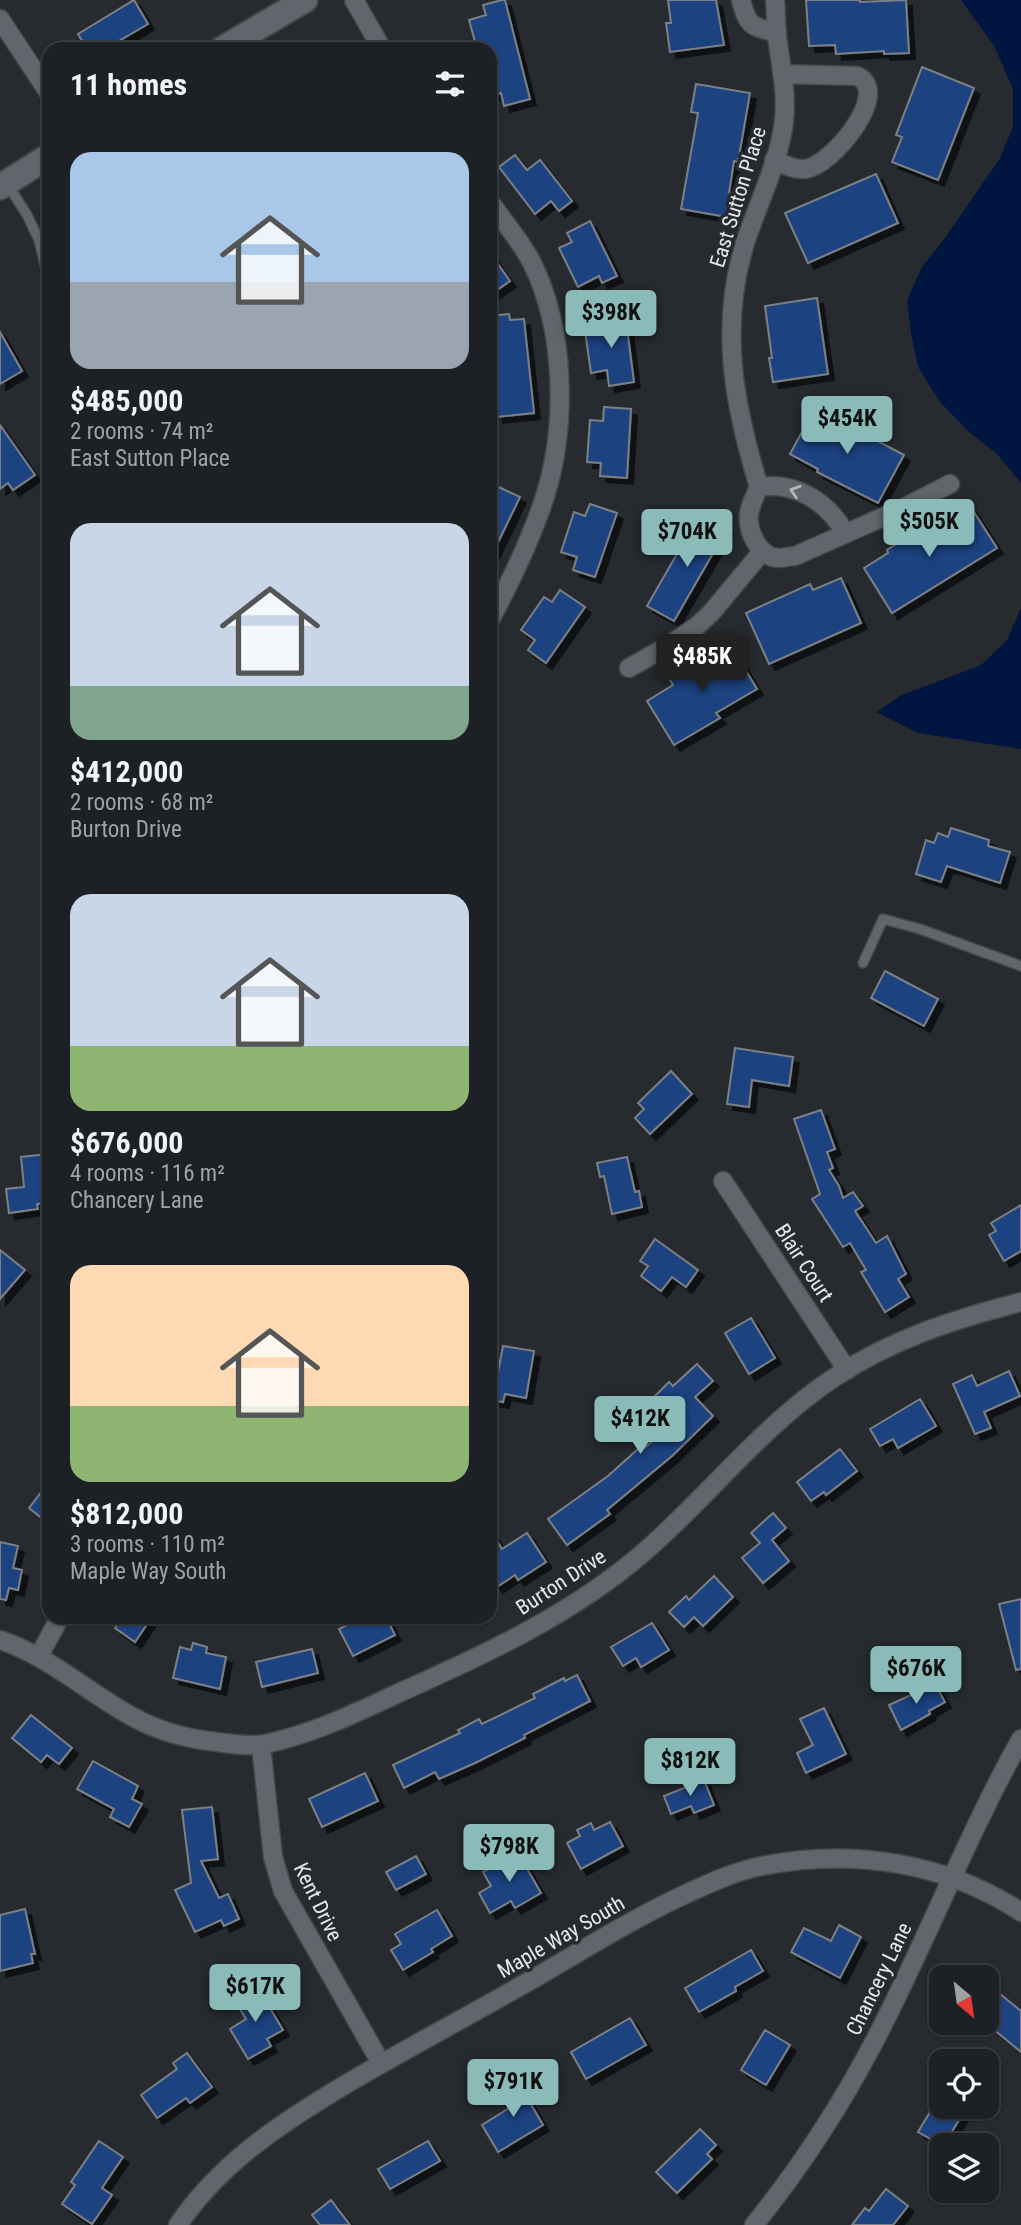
<!DOCTYPE html>
<meta charset="utf-8">
<style>
:root{--surface:#1d2024;--page:#2a2d31;--text:#f1f3f6;--muted:#a0a3a6;--line:#3b3e41;--accent:#8bbbb9}
body{margin:0;font-family:"Roboto Condensed",sans-serif;background:var(--page);color:var(--text);height:100vh;display:flex;flex-direction:column;font-size:26px;white-space:nowrap}
*{box-sizing:border-box;margin:0}
p{font-size:23px;color:var(--muted)}
.icon{flex:none;width:38px;height:38px;fill:none;stroke:currentColor;stroke-width:2;stroke-linecap:round;stroke-linejoin:round}
.map{position:relative;flex:1;overflow:hidden}
.drawer{position:absolute;left:42px;top:42px;width:455px;height:1582px;display:flex;flex-direction:column;background:var(--surface);border-radius:21px;box-shadow:0 2px 5px #0004,0 0 0 2px var(--line)}
.drawer>*{flex:none}
.needle{width:46px;rotate:151deg}
.fabs{position:absolute;left:929px;top:1965px;display:grid;gap:14px}
.fabs a{display:grid;place-items:center;width:70px;height:70px;border-radius:14px;background:var(--surface);box-shadow:0 2px 5px #0004,0 0 0 2px var(--line);font-size:35px}
.price{position:absolute;translate:-50% -60px;padding:0 16px;border-radius:7px;background:var(--accent);color:#111;font-size:23px;line-height:46px;filter:drop-shadow(0 2px 4px #0008)}
.price::after{content:'';position:absolute;left:50%;top:42px;width:21px;height:16px;margin-left:-10px;background:inherit;clip-path:polygon(0 0,100% 0,50% 100%)}
.price.active{background:#222;color:#fff}
ul{padding:0;list-style:none}
li{display:grid;align-content:center;gap:14px;height:371px;padding:0 28px}
li span{display:grid;place-items:center;height:217px;border-radius:21px;color:#555}
li>.icon{margin-inline-start:auto}
span .icon{width:126px;height:126px;fill:#fffc;stroke-width:1}
li b{font-size:30px}
h2{display:flex;justify-content:space-between;align-items:center;height:84px;padding:0 28px;font-size:30px}
.map>svg:first-child{display:block}
.water{fill:#001540}
.building{fill:#1b437f;stroke:#7c8086;stroke-width:2;filter:url(#shadow)}
.lines{fill:none;stroke-linecap:round;stroke-linejoin:round}
.lane-casing{stroke:#43464b;stroke-width:12}
.street-casing{stroke:#43464b;stroke-width:21}
.secondary-casing{stroke:#43464b;stroke-width:28}
.lane{stroke:#62666c;stroke-width:9}
.street{stroke:#62666c;stroke-width:18}
.secondary{stroke:#62666c;stroke-width:24}
.oneway{stroke:#b1b5b9}
.labels{text-anchor:middle;dominant-baseline:central;stroke-width:7;stroke-linejoin:round;paint-order:stroke}
.street-label{font-size:21px;fill:#e6e9ec;stroke:#272b30}
</style>
<div class="map">
<svg width="1021" height="2225" viewBox="0 0 1021 2225">
<defs>
<filter id="shadow"><feDropShadow dx="6" dy="6" stdDeviation="0" flood-color="#0009"/></filter>
</defs>
<rect width="100%" height="100%" fill="#272b30"/>
<g class="water">
<polygon points="961,0 1021,0 1021,483 996,453 969,432 940,402 918,367 911,333 907,300 922,267 945,238 1000,158 1013,127 1013,89 994,46"/>
<polygon points="1021,608 1021,749 918,733 876,712 902,695 981,665 1007,640"/>
</g>
<g class="building">
<polygon points="134,0 148,24 105,49 87,49 78,34"/>
<polygon points="502,0 505,0 530,99 504,106 501,93 490,96 490,49 477,49 469,20 486,15 483,5"/>
<polygon points="668,0 716,0 724,45 670,52 666,23 671,23"/>
<polygon points="806,0 860,0 860,2 906,0 909,53 884,54 884,51 836,54 835,45 809,46"/>
<polygon points="922,67 974,88 938,180 892,162 902,137 896,135"/>
<polygon points="696,84 750,93 738,162 734,161 729,193 737,194 733,218 681,209 698,113 691,112"/>
<polygon points="515,155 527,170 540,160 572,201 559,211 551,201 535,214 499,167"/>
<polygon points="876,174 898,223 808,263 785,213"/>
<polygon points="590,221 617,276 602,283 599,276 578,287 559,248 572,242 567,233"/>
<polygon points="490,253 510,281 490,295"/>
<polygon points="817,298 828,374 773,382 769,358 772,358 765,306"/>
<polygon points="625,313 634,382 609,386 607,370 591,373 585,331 603,329 601,316"/>
<polygon points="509,314 510,320 524,319 534,413 497,417 490,352 490,316"/>
<polygon points="0,332 22,371 0,384"/>
<polygon points="604,407 631,409 627,478 600,476 601,463 587,462 590,420 603,421"/>
<polygon points="815,408 904,455 878,503 817,472 818,469 790,454"/>
<polygon points="0,425 35,475 13,490 8,483 0,489"/>
<polygon points="490,483 520,497 490,559"/>
<polygon points="590,504 617,513 595,577 573,570 577,557 561,552 574,512 585,516"/>
<polygon points="970,506 997,548 892,613 864,568 888,553 887,550 920,529 924,534"/>
<polygon points="706,517 727,529 674,621 647,606 693,526 699,529"/>
<polygon points="841,578 861,623 769,664 746,613 810,584 813,590"/>
<polygon points="560,590 585,607 546,663 528,650 535,640 521,630 544,597 552,602"/>
<polygon points="729,643 757,689 716,713 720,718 674,745 647,701 673,685 670,680"/>
<polygon points="951,828 989,840 988,846 1010,852 1000,883 947,866 941,882 916,874 926,840 934,843 938,833 948,837"/>
<polygon points="885,971 938,999 924,1026 871,998"/>
<polygon points="735,1048 793,1057 789,1086 752,1080 749,1107 727,1104"/>
<polygon points="671,1071 692,1094 650,1134 635,1118 644,1109 638,1103"/>
<polygon points="821,1110 835,1149 827,1152 833,1168 829,1170 839,1186 843,1198 853,1192 863,1206 855,1211 876,1243 887,1236 906,1274 898,1279 909,1297 885,1312 861,1272 866,1270 850,1243 843,1247 812,1199 820,1194 794,1119"/>
<polygon points="47,1154 49,1202 37,1204 38,1209 9,1213 6,1189 24,1187 21,1157"/>
<polygon points="627,1157 635,1192 639,1191 642,1207 612,1214 604,1176 600,1177 597,1163"/>
<polygon points="1021,1205 1021,1251 1004,1261 989,1235 996,1231 991,1223"/>
<polygon points="655,1239 698,1270 686,1287 672,1277 661,1291 641,1276 648,1266 640,1261"/>
<polygon points="0,1250 25,1270 0,1299"/>
<polygon points="751,1318 775,1358 749,1374 725,1333"/>
<polygon points="503,1346 534,1351 526,1398 505,1394 503,1402 490,1400 490,1377 497,1378"/>
<polygon points="697,1364 713,1381 695,1397 713,1416 672,1456 607,1510 610,1514 567,1545 548,1519 608,1476 639,1448 641,1451 673,1423 651,1400 669,1382 673,1386"/>
<polygon points="1009,1371 1020,1396 984,1412 991,1428 975,1434 953,1384 972,1375 977,1386"/>
<polygon points="920,1399 936,1426 898,1448 893,1439 880,1446 870,1429"/>
<polygon points="840,1449 857,1471 826,1495 824,1492 811,1501 797,1482"/>
<polygon points="49,1482 49,1524 29,1508"/>
<polygon points="773,1513 786,1528 772,1540 789,1561 763,1583 742,1558 760,1543 751,1533"/>
<polygon points="490,1530 502,1549 527,1533 546,1562 518,1580 515,1575 497,1587 490,1577"/>
<polygon points="0,1542 18,1546 13,1568 22,1570 18,1590 9,1588 6,1600 0,1599"/>
<polygon points="714,1576 733,1597 703,1626 694,1617 684,1627 669,1612 686,1596 689,1600"/>
<polygon points="1021,1599 1021,1669 1016,1670 999,1604"/>
<polygon points="123,1617 152,1617 135,1642 115,1628"/>
<polygon points="364,1617 386,1617 395,1635 353,1656 339,1629"/>
<polygon points="652,1623 669,1650 641,1667 636,1658 623,1666 611,1647"/>
<polygon points="193,1643 207,1647 206,1653 226,1657 220,1689 173,1678 180,1647 191,1650"/>
<polygon points="312,1649 318,1673 262,1687 256,1662"/>
<polygon points="577,1675 590,1701 524,1735 525,1738 475,1763 439,1779 435,1772 404,1788 393,1765 460,1733 458,1730 479,1719 482,1724 535,1698 533,1694 564,1678 565,1681"/>
<polygon points="935,1684 945,1702 929,1711 930,1714 901,1730 889,1705"/>
<polygon points="824,1708 846,1754 806,1773 797,1753 813,1745 800,1719"/>
<polygon points="31,1715 72,1748 59,1764 47,1755 41,1762 12,1738"/>
<polygon points="93,1761 138,1786 132,1799 142,1804 129,1827 110,1817 114,1809 77,1789"/>
<polygon points="365,1773 378,1801 322,1827 309,1799"/>
<polygon points="704,1780 714,1805 694,1813 691,1806 671,1814 664,1796"/>
<polygon points="212,1807 218,1859 201,1861 219,1898 228,1894 239,1919 224,1926 221,1920 195,1932 175,1890 191,1883 182,1810"/>
<polygon points="610,1822 623,1846 581,1869 567,1843 580,1836 577,1830 591,1823 594,1830"/>
<polygon points="518,1853 541,1893 515,1908 511,1901 490,1913 479,1893 491,1886 483,1872"/>
<polygon points="416,1856 426,1874 396,1890 386,1872"/>
<polygon points="25,1909 35,1954 31,1954 33,1963 0,1971 0,1915"/>
<polygon points="437,1910 452,1936 431,1949 433,1952 403,1970 391,1950 401,1944 395,1934"/>
<polygon points="839,1925 861,1937 840,1978 791,1952 804,1928 831,1941"/>
<polygon points="751,1950 763,1971 735,1987 736,1991 699,2012 685,1988"/>
<polygon points="258,1988 283,2030 267,2039 271,2046 248,2059 230,2029 246,2019 235,2001"/>
<polygon points="995,1990 1021,2011 1021,2052 987,2024 987,1999"/>
<polygon points="630,2018 646,2045 586,2079 571,2052"/>
<polygon points="765,2030 790,2045 766,2085 741,2070"/>
<polygon points="187,2053 212,2087 190,2103 186,2098 157,2118 141,2095 177,2069 173,2063"/>
<polygon points="518,2082 543,2125 498,2152 482,2125 509,2108 500,2093"/>
<polygon points="933,2107 967,2107 943,2146 918,2132"/>
<polygon points="700,2129 716,2145 707,2154 712,2159 677,2193 656,2172"/>
<polygon points="99,2141 123,2157 102,2188 112,2195 92,2224 62,2204 75,2185 71,2182"/>
<polygon points="428,2141 440,2161 390,2189 378,2169"/>
<polygon points="886,2189 908,2206 893,2225 852,2225 865,2208 869,2211"/>
<polygon points="331,2200 350,2225 320,2225 312,2215"/>
</g>
<g class="lines">
<defs>
<g id="lane">
<polyline points="8,185 27,215 39,240 49,282"/>
<polyline points="863,963 883,919 920,929 1021,966"/>
</g>
<g id="street">
<polyline points="354,0 382,49"/>
<path d="M741 0C748 27 751 26 777 33"/>
<polyline points="0,19 49,93"/>
<path d="M774 160C783 164 794 170 805 169 832 166 893 91 857 76L782 74"/>
<path d="M490 202C504 222 521 241 532 263 565 329 567 423 546 493 532 538 512 579 490 620"/>
<path d="M759 487C734 405 719 327 745 243 757 206 780 159 784 121 787 93 781 65 777 37 776 25 776 12 775 0"/>
<path d="M845 533C828 502 795 481 759 487 755 496 750 505 749 514 747 531 759 557 778 558 783 558 790 556 795 556L899 510 950 484"/>
<polyline points="629,668 666,647 696,627 711,613 756,559 761,550"/>
<polyline points="723,1181 847,1370"/>
<path d="M0 1640C49 1656 87 1692 133 1717 158 1731 189 1739 217 1742 232 1744 251 1747 265 1744 313 1734 358 1712 403 1691 488 1653 572 1614 643 1553 709 1496 762 1425 835 1377 892 1339 955 1319 1021 1302"/>
<polyline points="39,1656 60,1617"/>
<polyline points="261,1745 273,1857 283,1891 381,2063"/>
<path d="M178 2225C218 2166 274 2128 333 2092 394 2055 456 2023 517 1988 574 1956 629 1920 688 1893 712 1882 736 1871 762 1866 851 1848 945 1862 1021 1912"/>
<path d="M754 2225C800 2168 840 2107 874 2042 926 1943 966 1837 1021 1739"/>
</g>
<g id="secondary">
<polyline points="222,49 305,0"/>
<polyline points="0,187 49,156"/>
</g>
</defs>
<use href="#lane" class="lane-casing"/>
<use href="#street" class="street-casing"/>
<use href="#secondary" class="secondary-casing"/>
<use href="#lane" class="lane"/>
<use href="#street" class="street"/>
<use href="#secondary" class="secondary"/>
</g>
<defs><path id="oneway-chevron" d="M-2-3.5L2.5 0L-2 3.5" fill="none" stroke-width="1.6" stroke-linecap="round" stroke-linejoin="round" transform="scale(1.75)"/></defs>
<use class="oneway" href="#oneway-chevron" transform="translate(795 491) rotate(-162)"/>
<g class="labels">
<g class="street-label">
<text transform="translate(738 197) rotate(-73)">East Sutton Place</text>
<text transform="translate(804 1263) rotate(57)">Blair Court</text>
<text transform="translate(561 1582) rotate(-33)">Burton Drive</text>
<text transform="translate(318 1902) rotate(64)">Kent Drive</text>
<text transform="translate(561 1937) rotate(-30)">Maple Way South</text>
<text transform="translate(879 1979) rotate(-64)">Chancery Lane</text>
</g>
</g>
</svg>
<div class="fabs">
<a><svg class="needle" viewBox="-14 -14 28 28"><path d="M0-13l5 13h-10z" fill="#e53935"/><path d="M0 13l5-13h-10z" fill="#a0a3a6"/></svg></a>
<a><svg class="icon" aria-label="locate" viewBox="0 0 24 24"><circle cx="12" cy="12" r="6"/><path d="M12 2v4M12 18v4M2 12h4M18 12h4"/></svg></a>
<a><svg class="icon" aria-label="layers" viewBox="0 0 24 24"><path d="M12 4l9 5-9 5-9-5zM3 14l9 5 9-5"/></svg></a>
</div>
<b class="price" style="left:611px;top:350px">$398K</b>
<b class="price" style="left:847px;top:456px">$454K</b>
<b class="price" style="left:929px;top:559px">$505K</b>
<b class="price" style="left:687px;top:569px">$704K</b>
<b class="price active" style="left:702px;top:694px">$485K</b>
<b class="price" style="left:640px;top:1456px">$412K</b>
<b class="price" style="left:916px;top:1706px">$676K</b>
<b class="price" style="left:690px;top:1798px">$812K</b>
<b class="price" style="left:509px;top:1884px">$798K</b>
<b class="price" style="left:255px;top:2024px">$617K</b>
<b class="price" style="left:513px;top:2119px">$791K</b>
<section class="drawer">
<h2>11 homes<svg class="icon" aria-label="filters" viewBox="0 0 24 24"><path d="M4 7h16M4 17h16"/><circle cx="9" cy="7" r="2"/><circle cx="15" cy="17" r="2"/></svg></h2>
<ul>
<li><span style="background:linear-gradient(#a9c7e8 60%,#9aa5b1 0)"><svg class="icon" aria-label="home" viewBox="0 0 24 24"><path d="M3 11l9-7 9 7M6 9v11h12V9"/></svg></span><div><b>$485,000</b><p>2 rooms · 74 m²</p><p>East Sutton Place</p></div></li>
<li><span style="background:linear-gradient(#c9d6e8 75%,#7fa58c 0)"><svg class="icon" aria-label="home" viewBox="0 0 24 24"><path d="M3 11l9-7 9 7M6 9v11h12V9"/></svg></span><div><b>$412,000</b><p>2 rooms · 68 m²</p><p>Burton Drive</p></div></li>
<li><span style="background:linear-gradient(#c9d6e8 70%,#8fb573 0)"><svg class="icon" aria-label="home" viewBox="0 0 24 24"><path d="M3 11l9-7 9 7M6 9v11h12V9"/></svg></span><div><b>$676,000</b><p>4 rooms · 116 m²</p><p>Chancery Lane</p></div></li>
<li><span style="background:linear-gradient(#ffd9b3 65%,#8fb573 0)"><svg class="icon" aria-label="home" viewBox="0 0 24 24"><path d="M3 11l9-7 9 7M6 9v11h12V9"/></svg></span><div><b>$812,000</b><p>3 rooms · 110 m²</p><p>Maple Way South</p></div></li>
</ul>
</section>
</div>
